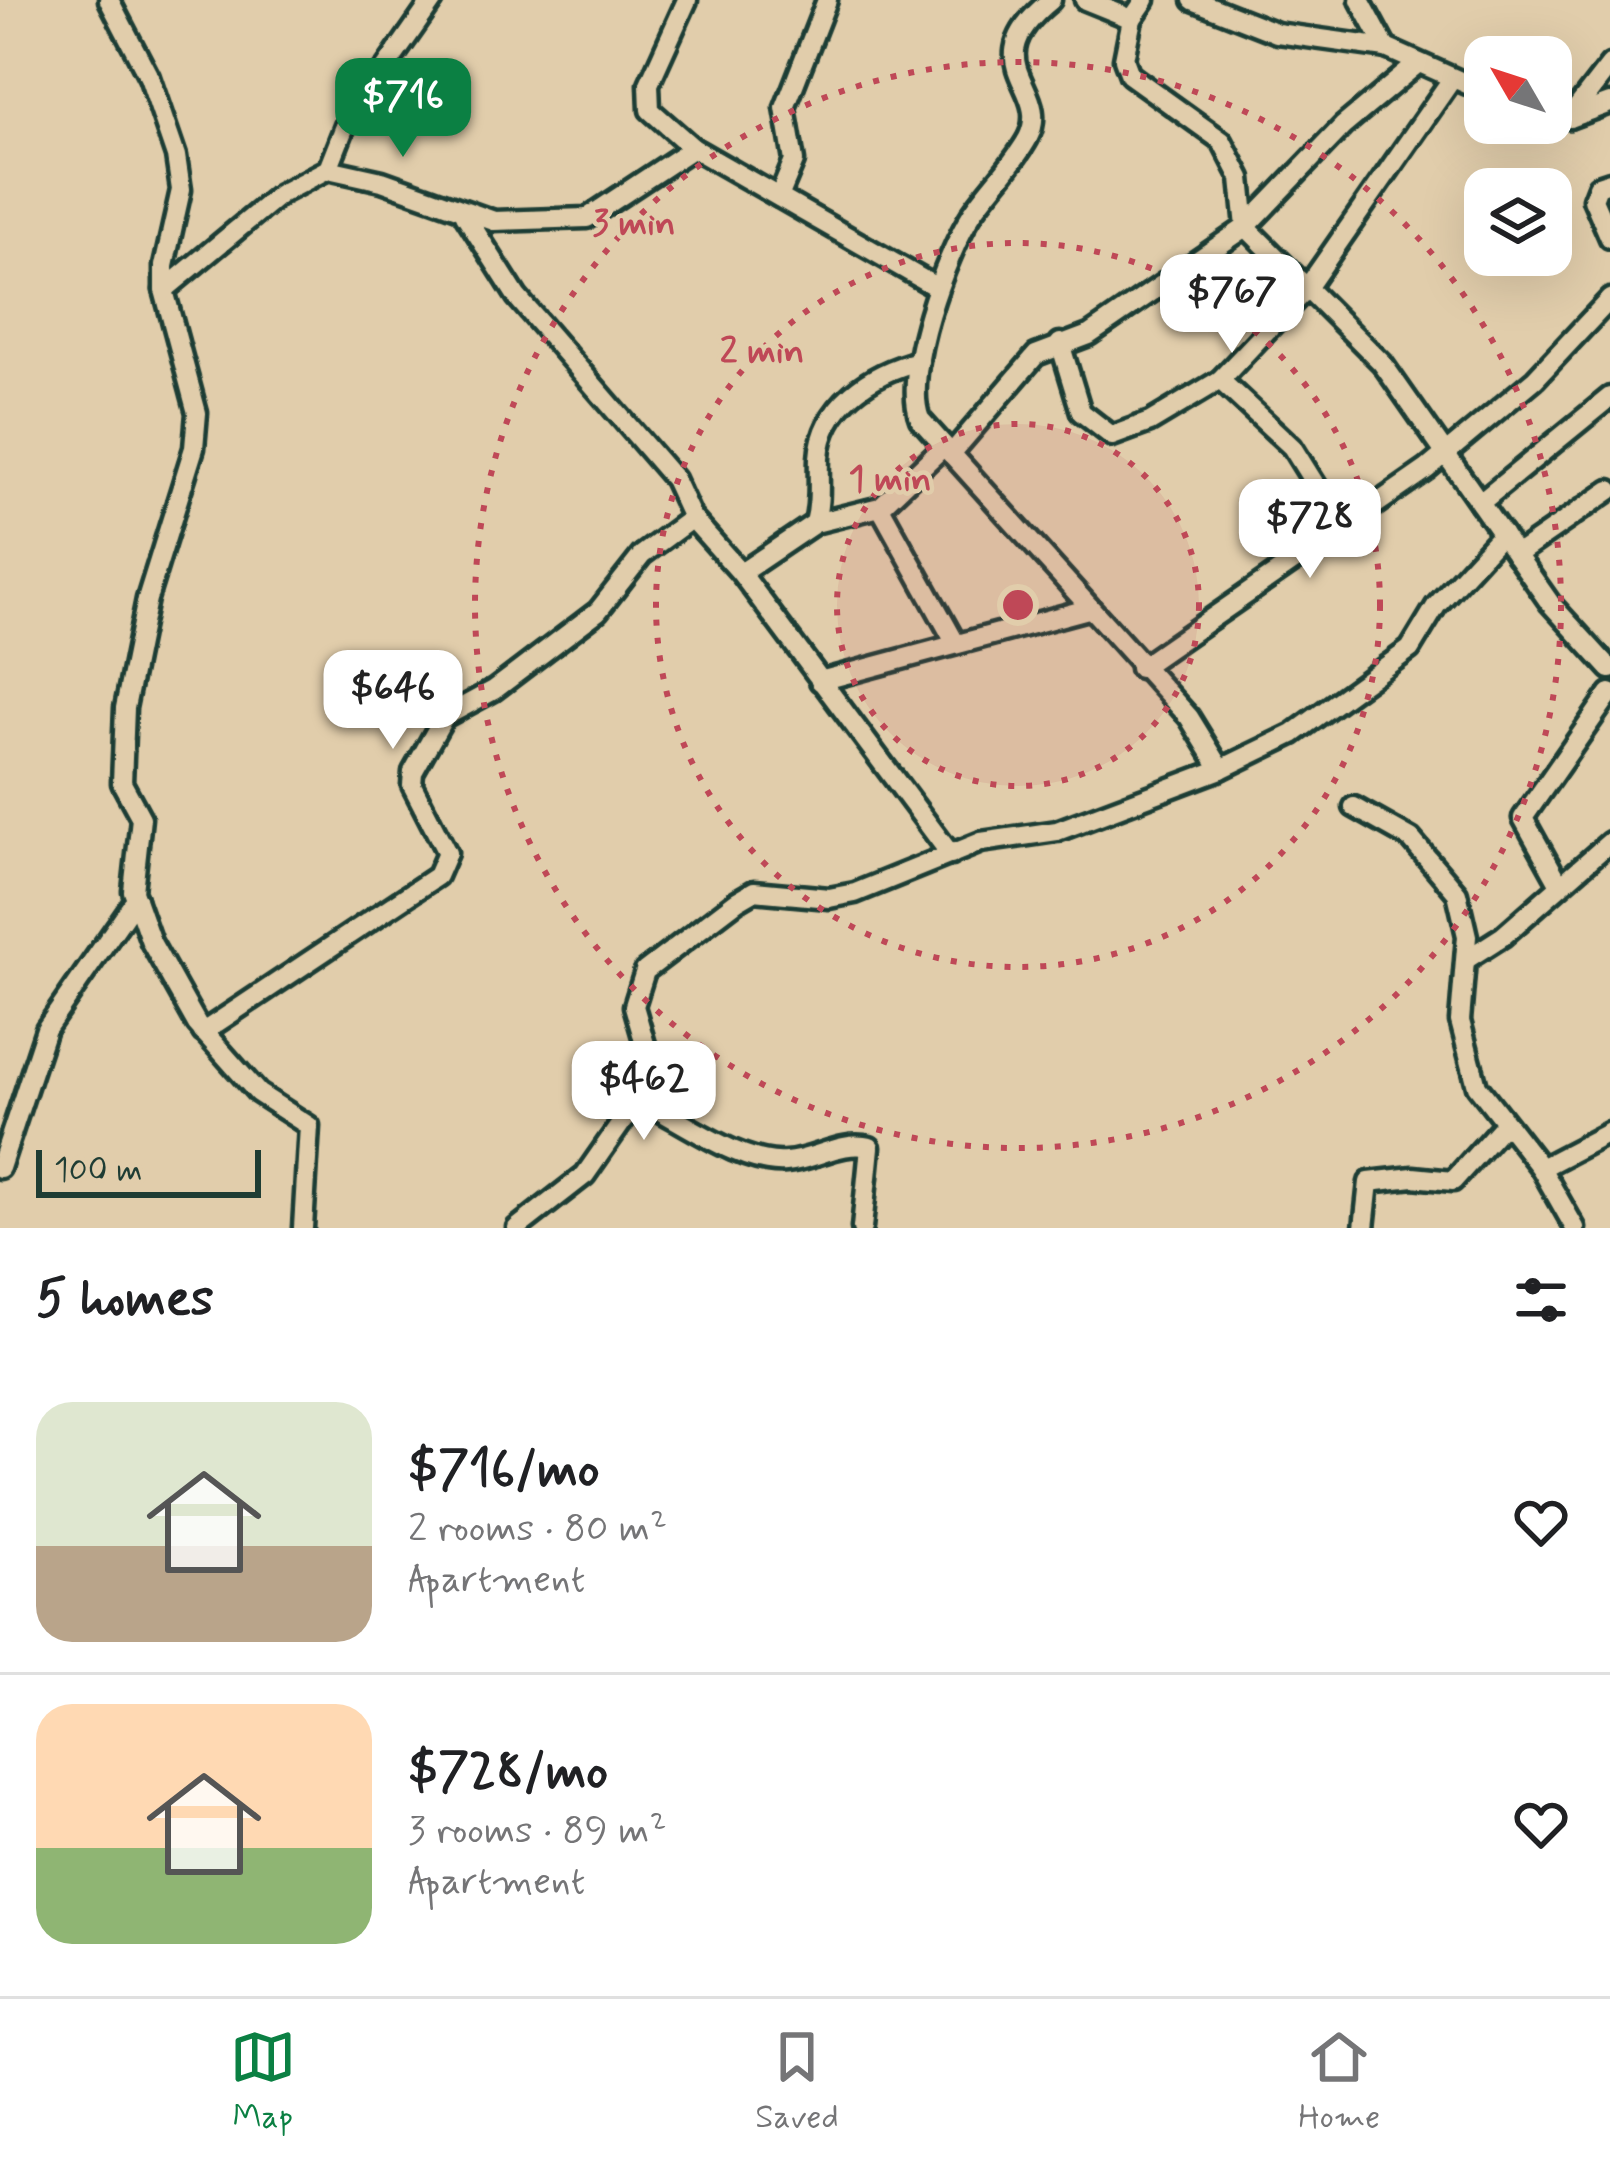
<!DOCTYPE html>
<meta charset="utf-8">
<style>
:root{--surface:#fff;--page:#f2f2f2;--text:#202124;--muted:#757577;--line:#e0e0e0;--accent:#0b8043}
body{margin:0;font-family:Mynerve,sans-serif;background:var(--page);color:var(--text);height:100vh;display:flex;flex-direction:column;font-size:45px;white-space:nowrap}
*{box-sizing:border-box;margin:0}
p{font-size:39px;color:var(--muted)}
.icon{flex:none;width:66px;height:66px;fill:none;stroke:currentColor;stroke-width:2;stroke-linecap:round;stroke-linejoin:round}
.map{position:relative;height:1228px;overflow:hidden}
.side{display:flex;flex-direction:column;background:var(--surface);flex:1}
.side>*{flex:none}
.needle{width:78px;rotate:309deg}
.buttons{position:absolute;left:1464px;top:36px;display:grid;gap:24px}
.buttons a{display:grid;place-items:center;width:108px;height:108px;border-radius:24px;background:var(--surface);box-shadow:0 12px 48px #0002;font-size:60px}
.scale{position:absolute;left:36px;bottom:30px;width:225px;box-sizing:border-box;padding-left:12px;border:6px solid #1f3d34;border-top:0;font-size:33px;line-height:42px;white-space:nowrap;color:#1f3d34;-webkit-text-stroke:9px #e1cdab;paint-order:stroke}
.price{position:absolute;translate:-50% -102px;padding:0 27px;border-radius:24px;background:#fff;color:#222;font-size:39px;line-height:78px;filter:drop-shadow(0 3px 6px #0008)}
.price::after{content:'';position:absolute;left:50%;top:72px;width:36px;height:27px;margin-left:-18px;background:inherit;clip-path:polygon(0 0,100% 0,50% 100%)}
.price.on{background:var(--accent);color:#fff}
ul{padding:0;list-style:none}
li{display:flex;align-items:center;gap:36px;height:300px;padding:0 36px}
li+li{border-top:3px solid var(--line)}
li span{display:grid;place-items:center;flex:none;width:336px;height:240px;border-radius:36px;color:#555}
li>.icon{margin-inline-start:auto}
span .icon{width:144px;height:144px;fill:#fffc;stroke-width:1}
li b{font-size:51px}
h2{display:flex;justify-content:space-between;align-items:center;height:144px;padding:0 36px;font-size:51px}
.tab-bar{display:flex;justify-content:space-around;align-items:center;height:168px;border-top:3px solid var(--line);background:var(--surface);font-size:33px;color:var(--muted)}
.tab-bar a{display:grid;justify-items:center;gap:6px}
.tab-bar .on{color:var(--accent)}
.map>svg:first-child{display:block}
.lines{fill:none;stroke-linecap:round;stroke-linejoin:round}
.street-casing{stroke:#1f3d34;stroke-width:27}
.street{stroke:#e1cdab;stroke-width:18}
.ring{fill:none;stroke:#bf4857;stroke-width:6;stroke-dasharray:6 12}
.centre{fill:#bf4857;stroke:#e1cdab;stroke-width:6}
.ring-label{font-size:36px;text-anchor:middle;font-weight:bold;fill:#bf4857;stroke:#e1cdab;stroke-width:9;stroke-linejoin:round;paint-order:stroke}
</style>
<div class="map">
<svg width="1610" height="1228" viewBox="0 0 1610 1228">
<rect width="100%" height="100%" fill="#e1cdab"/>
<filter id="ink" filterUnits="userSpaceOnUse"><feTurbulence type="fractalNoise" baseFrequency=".00833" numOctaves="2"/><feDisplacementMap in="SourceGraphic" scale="24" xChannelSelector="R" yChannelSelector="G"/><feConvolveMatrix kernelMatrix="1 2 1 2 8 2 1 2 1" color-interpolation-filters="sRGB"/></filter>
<g filter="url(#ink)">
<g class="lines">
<defs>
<g id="street">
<polyline points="109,0 149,77 176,156 181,190 164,266 164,290 197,413 194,448 147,599 125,708 122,783 141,818 133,891 151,942 197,1024 258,1093 309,1126 303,1228"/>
<polyline points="687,0 649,84 650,110 693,148 936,287"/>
<path d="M1051 0C970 66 1054 86 1028 138 1014 164 990 187 973 212 946 254 902 373 920 419L1189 717 1221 769"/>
<polyline points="1085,0 1132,19 1145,0"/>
<polyline points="1193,0 1277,33 1386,48 1485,92"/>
<polyline points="1360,0 1386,48"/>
<polyline points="1132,19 1124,59 1130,75 1222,141 1241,178 1246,227 1382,363 1550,603 1610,669"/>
<polyline points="1551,114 1569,118 1610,103"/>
<polyline points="1569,118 1610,65"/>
<polyline points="328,169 345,126 433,0"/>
<polyline points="1610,182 1598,186 1593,199 1610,238"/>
<polyline points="779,197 794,161 785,108 827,0"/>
<polyline points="465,215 517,297 674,479 692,518 741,573 951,855"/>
<polyline points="164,290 280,194 328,169 382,181 494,221 587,218 693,148"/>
<polyline points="1060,343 1081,412 1112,436 1150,422 1220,380 1292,447 1343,529"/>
<polyline points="1220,380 1307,288 1452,79"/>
<polyline points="951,454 1036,355 1089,335 1246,227 1343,126 1417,64"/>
<polyline points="1480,503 1610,397"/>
<polyline points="880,507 956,644"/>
<path d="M815 523C821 500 818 481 819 458 822 405 871 373 919 361"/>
<polyline points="1516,555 1610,490"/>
<polyline points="741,573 815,523 880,507 944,446"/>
<polyline points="1140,668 1427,469 1535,379 1610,299"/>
<polyline points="820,681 1088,609"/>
<polyline points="1354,807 1411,839 1457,893 1467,936 1460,1021 1477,1086 1541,1168 1575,1228"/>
<polyline points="1559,883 1523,818 1610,693"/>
<polyline points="1467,959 1503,936 1610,842"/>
<polyline points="203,1032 437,876 447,853 412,785 413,772 444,717 494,690 598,611 642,555 692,518"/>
<path d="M638 1099C680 1119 741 1166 786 1162 815 1160 841 1140 870 1147L862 1228"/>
<polyline points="0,1168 46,1029 136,899"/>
<polyline points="1541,1168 1610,1132"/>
<polyline points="517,1228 585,1175 638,1099 649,1058 634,1006 645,971 737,901 754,891 829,898 855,893 981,842 1057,831 1221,769 1293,734 1410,649 1436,606 1502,534"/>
<polyline points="1364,1228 1369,1182 1413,1177 1453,1181 1505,1123"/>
</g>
</defs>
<use href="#street" class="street-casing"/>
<use href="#street" class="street"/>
</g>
</g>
<circle cx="1018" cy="605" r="181" fill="#bf4857" fill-opacity=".12"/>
<g class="ring">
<circle cx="1018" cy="605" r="181"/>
<circle cx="1018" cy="605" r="362"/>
<circle cx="1018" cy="605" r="543"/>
</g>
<circle cx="1018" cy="605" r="18" class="centre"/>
<g class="ring-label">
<text x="634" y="234">3 min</text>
<text x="762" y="362">2 min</text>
<text x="890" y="490">1 min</text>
</g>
</svg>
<div class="buttons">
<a><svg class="needle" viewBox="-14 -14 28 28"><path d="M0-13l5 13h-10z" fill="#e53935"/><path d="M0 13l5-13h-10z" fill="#757577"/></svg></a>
<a><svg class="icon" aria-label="layers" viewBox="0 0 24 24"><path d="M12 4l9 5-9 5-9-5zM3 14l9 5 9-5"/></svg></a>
</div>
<div class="scale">100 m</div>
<b class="price on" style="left:403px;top:160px">$716</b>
<b class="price" style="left:1232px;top:356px">$767</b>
<b class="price" style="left:1310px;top:581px">$728</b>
<b class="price" style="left:393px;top:752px">$646</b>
<b class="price" style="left:644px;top:1143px">$462</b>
</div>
<section class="side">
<h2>5 homes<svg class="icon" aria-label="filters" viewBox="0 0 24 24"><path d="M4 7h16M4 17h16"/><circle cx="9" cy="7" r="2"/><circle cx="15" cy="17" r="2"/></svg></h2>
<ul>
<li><span style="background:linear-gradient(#dfe7d0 60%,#b9a48a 0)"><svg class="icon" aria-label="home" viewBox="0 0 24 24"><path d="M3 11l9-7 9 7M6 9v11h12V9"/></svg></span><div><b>$716/mo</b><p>2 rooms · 80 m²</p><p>Apartment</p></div><svg class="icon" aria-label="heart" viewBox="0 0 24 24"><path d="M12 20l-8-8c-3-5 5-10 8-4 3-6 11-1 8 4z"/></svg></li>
<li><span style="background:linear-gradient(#ffd9b3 60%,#8fb573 0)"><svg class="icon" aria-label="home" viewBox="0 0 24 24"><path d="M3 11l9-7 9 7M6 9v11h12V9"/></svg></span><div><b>$728/mo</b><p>3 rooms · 89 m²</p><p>Apartment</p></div><svg class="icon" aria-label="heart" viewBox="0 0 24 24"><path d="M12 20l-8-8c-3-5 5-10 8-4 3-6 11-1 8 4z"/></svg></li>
</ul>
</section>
<nav class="tab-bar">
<a class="on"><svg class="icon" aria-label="map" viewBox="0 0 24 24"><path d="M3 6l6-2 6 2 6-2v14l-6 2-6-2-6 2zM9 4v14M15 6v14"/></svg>Map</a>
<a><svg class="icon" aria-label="saved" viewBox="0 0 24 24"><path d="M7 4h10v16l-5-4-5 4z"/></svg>Saved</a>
<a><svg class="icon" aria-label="home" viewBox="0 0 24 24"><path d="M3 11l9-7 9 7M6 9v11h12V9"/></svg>Home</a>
</nav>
